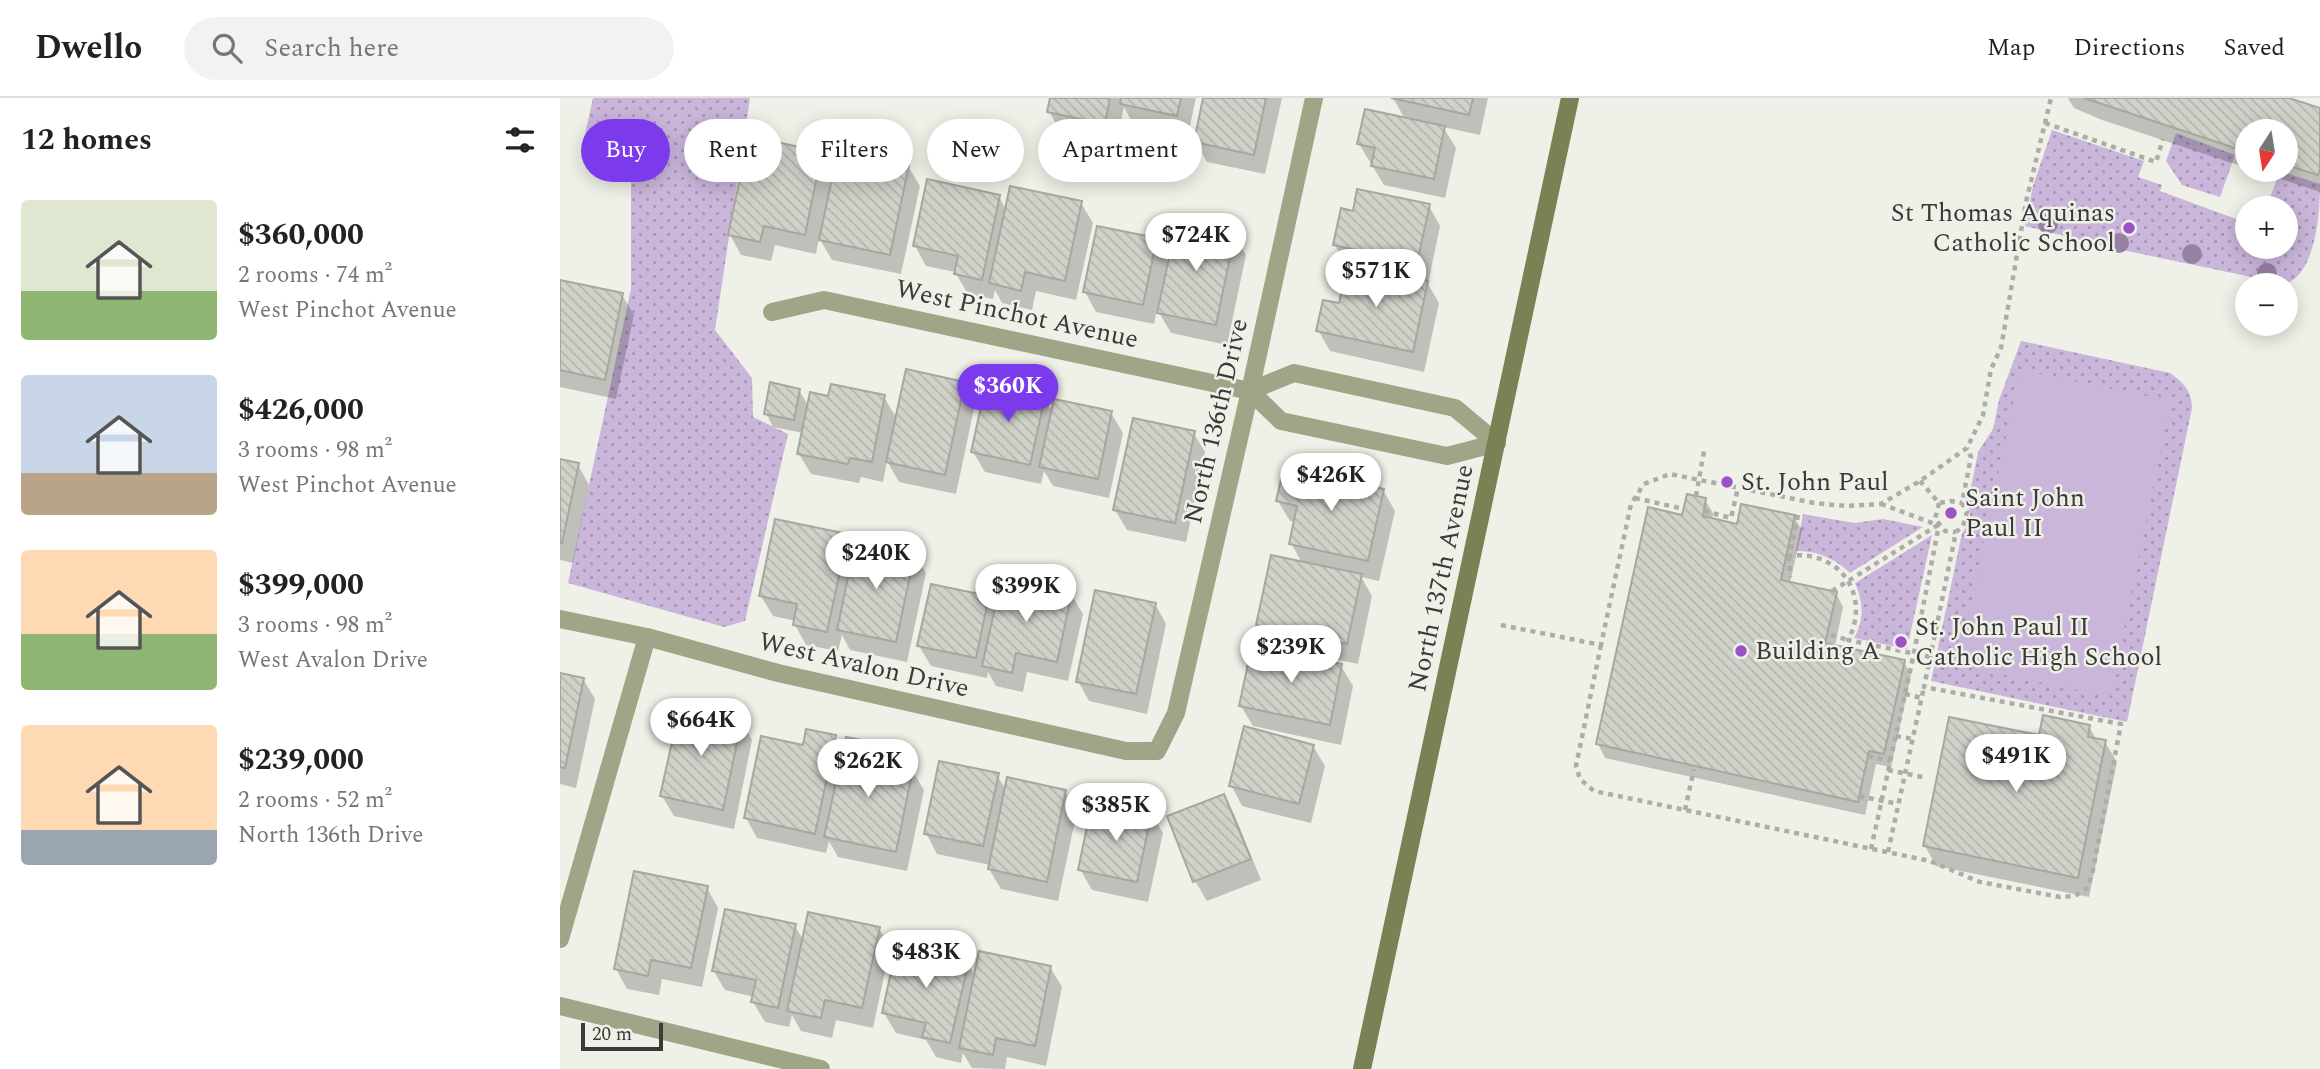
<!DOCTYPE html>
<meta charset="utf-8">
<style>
:root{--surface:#fff;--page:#f2f2f2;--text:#222;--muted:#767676;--line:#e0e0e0;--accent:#7c3aed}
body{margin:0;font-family:Spectral,serif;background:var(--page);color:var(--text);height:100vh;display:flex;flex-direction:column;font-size:26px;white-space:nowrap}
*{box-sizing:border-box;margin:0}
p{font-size:23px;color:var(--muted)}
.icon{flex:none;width:38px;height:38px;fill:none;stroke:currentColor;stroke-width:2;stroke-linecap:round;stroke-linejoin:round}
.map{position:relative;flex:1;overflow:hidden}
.side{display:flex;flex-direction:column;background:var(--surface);width:560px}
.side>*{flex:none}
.guide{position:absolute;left:21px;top:21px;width:665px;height:63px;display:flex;gap:14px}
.needle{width:46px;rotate:192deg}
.fabs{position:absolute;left:1675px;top:21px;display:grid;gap:14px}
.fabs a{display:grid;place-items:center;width:63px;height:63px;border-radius:50%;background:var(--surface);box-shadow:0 4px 18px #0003;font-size:35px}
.scale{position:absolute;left:21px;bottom:18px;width:82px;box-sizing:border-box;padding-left:7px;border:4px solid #3a3b38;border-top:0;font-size:19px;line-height:24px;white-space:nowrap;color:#3a3b38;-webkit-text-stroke:5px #eff1e8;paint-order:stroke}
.price{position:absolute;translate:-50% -60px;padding:0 16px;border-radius:24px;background:#fff;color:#222;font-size:23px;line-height:46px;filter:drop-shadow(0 2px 4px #0008)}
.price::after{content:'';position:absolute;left:50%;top:42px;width:21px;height:16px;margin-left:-10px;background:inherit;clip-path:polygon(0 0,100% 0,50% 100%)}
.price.on{background:var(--accent);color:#fff}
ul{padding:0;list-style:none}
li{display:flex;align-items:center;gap:21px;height:175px;padding:0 21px}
li span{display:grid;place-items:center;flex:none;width:196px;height:140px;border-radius:7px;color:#555}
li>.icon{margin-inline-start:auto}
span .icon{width:84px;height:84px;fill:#fffc;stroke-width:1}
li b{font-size:30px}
h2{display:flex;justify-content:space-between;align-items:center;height:84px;padding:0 21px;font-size:30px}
.tag{padding:0 24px;border-radius:32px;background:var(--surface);box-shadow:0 4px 18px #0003;font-size:24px;line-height:63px}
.tag.on{background:var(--accent);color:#fff}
header{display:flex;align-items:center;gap:42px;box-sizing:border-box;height:98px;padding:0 35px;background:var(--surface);border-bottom:2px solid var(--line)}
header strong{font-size:33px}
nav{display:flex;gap:38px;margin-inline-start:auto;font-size:24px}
.search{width:490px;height:63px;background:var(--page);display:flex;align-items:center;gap:18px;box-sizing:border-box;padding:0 24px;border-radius:38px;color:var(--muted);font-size:26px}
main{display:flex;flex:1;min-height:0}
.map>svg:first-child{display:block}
.grass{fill:url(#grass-dots)}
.pitch{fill:#cbb6db}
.shadow{fill:#0003}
.building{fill:url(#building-back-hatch);stroke:#a6a79f;stroke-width:2}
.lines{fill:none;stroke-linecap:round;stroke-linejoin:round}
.path{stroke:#acada7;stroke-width:4.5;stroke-dasharray:5 5;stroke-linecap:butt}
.street{stroke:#a0a587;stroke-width:18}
.secondary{stroke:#7a8154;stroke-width:18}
.tree{fill:#9981a4}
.poi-dot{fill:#9a53c7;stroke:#eff1e8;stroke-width:2.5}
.labels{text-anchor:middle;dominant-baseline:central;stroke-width:5;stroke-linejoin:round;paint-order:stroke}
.poi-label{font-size:26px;fill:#3a3b38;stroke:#eff1e8;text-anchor:start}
.street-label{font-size:26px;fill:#3a3b38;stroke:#eff1e8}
</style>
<header>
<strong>Dwello</strong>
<div class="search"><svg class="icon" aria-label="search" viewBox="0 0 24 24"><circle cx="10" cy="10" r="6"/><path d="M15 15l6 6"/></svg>Search here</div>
<nav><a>Map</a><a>Directions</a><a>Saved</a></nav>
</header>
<main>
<section class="side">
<h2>12 homes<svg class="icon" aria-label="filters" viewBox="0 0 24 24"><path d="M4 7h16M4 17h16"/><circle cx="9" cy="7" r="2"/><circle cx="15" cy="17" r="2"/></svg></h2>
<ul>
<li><span style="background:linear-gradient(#dfe7d0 65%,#8fb573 0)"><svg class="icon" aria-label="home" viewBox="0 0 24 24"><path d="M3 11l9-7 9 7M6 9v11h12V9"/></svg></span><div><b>$360,000</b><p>2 rooms · 74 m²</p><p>West Pinchot Avenue</p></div></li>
<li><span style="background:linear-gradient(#c9d6e8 70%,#b9a48a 0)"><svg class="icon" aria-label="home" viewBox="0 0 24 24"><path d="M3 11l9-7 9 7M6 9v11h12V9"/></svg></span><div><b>$426,000</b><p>3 rooms · 98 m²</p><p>West Pinchot Avenue</p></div></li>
<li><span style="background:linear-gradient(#ffd9b3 60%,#8fb573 0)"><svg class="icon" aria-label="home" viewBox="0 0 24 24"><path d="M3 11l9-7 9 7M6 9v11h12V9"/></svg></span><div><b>$399,000</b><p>3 rooms · 98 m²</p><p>West Avalon Drive</p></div></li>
<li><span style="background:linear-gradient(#ffd9b3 75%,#9aa5b1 0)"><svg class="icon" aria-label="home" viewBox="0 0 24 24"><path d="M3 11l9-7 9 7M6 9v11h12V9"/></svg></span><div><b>$239,000</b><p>2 rooms · 52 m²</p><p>North 136th Drive</p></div></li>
</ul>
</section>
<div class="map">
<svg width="1760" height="971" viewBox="0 0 1760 971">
<defs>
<pattern id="grass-dots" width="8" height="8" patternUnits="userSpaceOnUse" patternTransform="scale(1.75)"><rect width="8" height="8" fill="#cbb6db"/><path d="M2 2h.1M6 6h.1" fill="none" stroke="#a695b3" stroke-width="1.8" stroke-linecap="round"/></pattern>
<pattern id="building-back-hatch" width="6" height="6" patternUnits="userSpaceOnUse" patternTransform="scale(1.75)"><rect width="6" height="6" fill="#d0d2ca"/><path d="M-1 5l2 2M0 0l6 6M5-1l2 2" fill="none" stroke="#b3b5ae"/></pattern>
</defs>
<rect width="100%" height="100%" fill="#eff1e8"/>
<g class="grass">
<polygon points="33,0 190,0 155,232 192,280 193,319 228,336 185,523 164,529 8,485 71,191 71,84 24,40"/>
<path d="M1492 32 1584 63 1578 79 1602 87 1600 93 1687 125V149H1726V110H1706L1720 73 1760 86C1760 115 1756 176 1725 186L1548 149 1465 128 1473 88Z"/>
<polygon points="1616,35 1675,57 1660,99 1622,87 1606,63"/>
<path d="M1461 243 1610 275C1623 284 1632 293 1632 310L1567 624 1371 583 1402 435 1411 423 1408 405 1418 354 1433 331 1439 302Z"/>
<path d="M1243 416 1294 425 1323 421 1363 429 1290 475C1274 460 1258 453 1236 453Z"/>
<path d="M1372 437 1347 551 1294 540C1305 521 1303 504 1295 485Z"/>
</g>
<polygon class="pitch" points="1460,272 1611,303 1550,599 1398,567"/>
<g class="shadow">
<polygon points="491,0 636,0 628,37 573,26 564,9 556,45 500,33 489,13"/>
<polygon points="645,0 722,0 705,76 647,64 636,44"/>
<polygon points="833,0 928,0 920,37 883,29 896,50 885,100 824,87 799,46 845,21"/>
<polygon points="1508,0 1723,0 1760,12 1760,94 1694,72 1726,72 1726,33 1687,33 1687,70 1542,22 1514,10"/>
<polygon points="261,55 274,78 348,68 360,88 341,176 272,162 259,140 256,156 215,147 211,163 181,157 170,137"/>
<polygon points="439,98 446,112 521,105 533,125 516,202 476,193 472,212 442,205 435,192 433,201 408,196 395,174 366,168 355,148"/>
<polygon points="869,108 880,128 868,186 879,205 864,274 770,253 758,232 781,207 789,168 786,167 775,147"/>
<polygon points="674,137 686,157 667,247 611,235 597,211 594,226 536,214 525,194 595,142 609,166"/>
<polygon points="0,184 62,197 74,217 56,301 0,289"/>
<polygon points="404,286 415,306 396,396 339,384 327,363 323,384 301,379 299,385 251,376 239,356 243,335 213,329 206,315 239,292 249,309 324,299 337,321"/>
<polygon points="484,300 493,315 551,315 563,335 549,400 493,388 484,373 481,386 425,374 413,354"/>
<polygon points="633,334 645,354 626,444 567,432 555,412"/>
<polygon points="0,363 18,367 29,387 13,465 0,462"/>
<polygon points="823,392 835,413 819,483 801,479 812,498 798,566 710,547 698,527 742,465 731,445 736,424 730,423 718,403"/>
<polygon points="1145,402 1153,415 1152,422 1178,428 1234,419 1242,432 1230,485 1276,495 1283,509 1275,548 1344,564 1351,577 1331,669 1316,666 1305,717 1045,660 1038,646 1124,419"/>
<polygon points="286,437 295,453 354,455 366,475 347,564 290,552 282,537 278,553 246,547 235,527 236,523 213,518 201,498"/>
<polygon points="511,496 523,516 508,583 467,574 463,594 436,588 428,574 427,580 371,568 359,548 428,500 436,514"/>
<polygon points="595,506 606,526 587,616 529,603 518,583"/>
<polygon points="781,568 793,588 781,647 693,628 681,608"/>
<polygon points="0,576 23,581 35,601 16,690 0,686"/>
<polygon points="181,622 192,642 174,731 114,718 102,698"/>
<polygon points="1529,629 1537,642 1545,644 1557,664 1529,799 1376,768 1365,748 1481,639"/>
<polygon points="275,639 284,655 316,647 327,667 352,672 364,692 347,773 278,759 269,743 266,755 197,740 186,720 244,649"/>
<polygon points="753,648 765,668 751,725 682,708 671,687"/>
<polygon points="437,677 446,692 505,693 517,713 498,803 441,791 429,771 430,767 377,756 366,735"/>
<polygon points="664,698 675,718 701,782 647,803 635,783 610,719"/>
<polygon points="591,715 603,735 588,804 532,792 520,771 553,721"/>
<polygon points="147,790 158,810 142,889 102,881 99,897 67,891 56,871"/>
<polygon points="235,828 244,843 319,830 330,850 313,930 276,922 272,940 241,933 232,917 229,929 205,924 193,904 194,899 165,892 153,872"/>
<polygon points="407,864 415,878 490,869 502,889 486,968 447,959 445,971 412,970 403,955 401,965 376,959 366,942 336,935 324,915"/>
</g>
<g class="building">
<polygon points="490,0 550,0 545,26 487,14"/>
<polygon points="561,0 621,0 617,18 560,6"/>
<polygon points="643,0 706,0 694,57 634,44"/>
<polygon points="831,0 913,0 909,17"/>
<polygon points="1524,0 1729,0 1760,10 1760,71 1758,77 1726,67 1726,33 1687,33 1687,54"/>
<polygon points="805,11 885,28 874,81 811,68 815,50 797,46"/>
<polygon points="189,38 262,54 245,137 204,128 200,144 168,137"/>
<polygon points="278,52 349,67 330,157 259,142"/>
<polygon points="367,81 440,97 422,182 394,176 398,158 353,148"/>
<polygon points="450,88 522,103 505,183 465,174 461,193 429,185"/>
<polygon points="797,91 870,106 857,165 773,147 781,110 793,113"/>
<polygon points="617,123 675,135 656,227 597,215"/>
<polygon points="537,128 597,140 583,207 523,194"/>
<polygon points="788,166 868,183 853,254 756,233 763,202 779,205"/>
<polygon points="0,182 63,195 45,282 0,272"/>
<polygon points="346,271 405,284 385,377 326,364"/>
<polygon points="210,284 240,291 234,322 204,316"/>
<polygon points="271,286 325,297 312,364 290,360 288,366 237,356 250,294 268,298"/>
<polygon points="426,286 485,299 470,367 411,354"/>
<polygon points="494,301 552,313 538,381 479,369"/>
<polygon points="573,320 635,333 615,425 553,412"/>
<polygon points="0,361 19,365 2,445 0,445"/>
<polygon points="724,369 824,391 808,463 729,446 737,408 716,403"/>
<polygon points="1127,396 1146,400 1143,418 1177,426 1181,406 1235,417 1221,482 1277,494 1265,545 1345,562 1324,656 1309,653 1298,704 1036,646 1088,409 1122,417"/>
<polygon points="215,421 288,436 267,534 233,527 237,506 199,498"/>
<polygon points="296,441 355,454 336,544 277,532"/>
<polygon points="711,457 802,476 787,546 696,527"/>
<polygon points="442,479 512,494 497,564 456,555 452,575 422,568"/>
<polygon points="371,486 429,498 416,560 357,548"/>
<polygon points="535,492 596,505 576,596 516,584"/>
<polygon points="692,547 782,566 770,627 679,608"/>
<polygon points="0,575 24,580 5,670 0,669"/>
<polygon points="120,608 182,621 163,712 100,698"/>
<polygon points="1483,617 1530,627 1528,639 1546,642 1518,780 1363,748 1389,619 1479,637"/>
<polygon points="684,628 754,647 739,706 669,688"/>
<polygon points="246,631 276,637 255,736 184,720 201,638 243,647"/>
<polygon points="286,639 317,645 313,662 353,671 336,754 264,739"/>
<polygon points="379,663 439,675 423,748 364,736"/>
<polygon points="447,679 506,692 487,784 428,771"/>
<polygon points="664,696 691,761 633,784 607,718"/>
<polygon points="554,705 592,713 577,784 518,772 530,714 551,719"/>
<polygon points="74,773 148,788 131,870 91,862 88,878 54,871"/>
<polygon points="165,811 236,826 218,910 191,904 196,882 152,873"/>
<polygon points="248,814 320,829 302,910 265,902 261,920 227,913"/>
<polygon points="337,847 409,863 390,945 362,939 366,925 322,915"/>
<polygon points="419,853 491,868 475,948 436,940 433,957 399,950"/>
</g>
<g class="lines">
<g class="path">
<polyline points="1485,25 1596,64 1603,41"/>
<polyline points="1360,383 1379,405 1391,403 1402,405"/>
<polyline points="1136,398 1144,353"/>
<polyline points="1075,400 1124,411"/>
<polyline points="1379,405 1375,421 1385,433 1396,434"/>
<polyline points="1321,406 1378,427"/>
<polyline points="1144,413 1171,420 1178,390"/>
<path d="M1238 417 1229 458C1279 451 1312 497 1288 542L1371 559"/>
<polyline points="1229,458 1230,479"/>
<polyline points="1272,493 1378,427"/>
<polyline points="941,527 1041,547 1071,406 1084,386 1110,376 1254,405 1286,408 1321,406 1360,383 1407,350 1423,317 1431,271 1441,250 1466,104 1491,0"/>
<polyline points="1271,537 1288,542"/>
<polyline points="1041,547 1016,668 1020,681 1034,693 1370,763 1420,784 1500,799 1515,798 1527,790 1532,777 1561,626 1364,589 1396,434 1403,428 1407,414 1402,405 1411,359 1407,350"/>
<polyline points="1345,596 1362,600"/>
<polyline points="1336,638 1353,641"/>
<polyline points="1308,658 1330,663"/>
<polyline points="1328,672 1367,680"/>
<polyline points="1299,698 1338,706"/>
<polyline points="1125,712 1134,671"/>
<polyline points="1311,751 1354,555 1379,427"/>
<polyline points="1328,754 1364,589"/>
</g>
<g class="street">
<polyline points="212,214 264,202 690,293 721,323 887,358 937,345"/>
<polyline points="690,293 734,275 895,310 937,345"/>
<polyline points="0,521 87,539 218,575 566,653 597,653 616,615 690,293 754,0"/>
<polyline points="0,841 87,539"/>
<polyline points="0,908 261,971"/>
</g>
<polyline class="secondary" points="802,971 1010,0"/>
</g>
<g class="tree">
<circle cx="1488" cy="126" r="10"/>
<circle cx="1559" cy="145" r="10"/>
<circle cx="1632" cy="156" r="10"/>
<circle cx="1707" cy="175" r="10"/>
</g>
<g class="poi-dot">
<circle cx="1569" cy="130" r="7"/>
<circle cx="1167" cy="384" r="7"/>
<circle cx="1391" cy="415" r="7"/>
<circle cx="1341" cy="544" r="7"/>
<circle cx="1181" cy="553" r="7"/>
</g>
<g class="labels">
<g class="poi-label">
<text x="1555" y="115" text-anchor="end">St Thomas Aquinas<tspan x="1555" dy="30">Catholic School</tspan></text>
<text x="1181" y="384">St. John Paul</text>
<text x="1405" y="400">Saint John<tspan x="1405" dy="30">Paul II</tspan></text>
<text x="1355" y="529">St. John Paul II<tspan x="1355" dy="30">Catholic High School</tspan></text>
<text x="1195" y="553">Building A</text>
</g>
<g class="street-label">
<text transform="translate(457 216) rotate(12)">West Pinchot Avenue</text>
<text transform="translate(656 323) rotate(-77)">North 136th Drive</text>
<text transform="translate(881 480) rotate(-78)">North 137th Avenue</text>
<text transform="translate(304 567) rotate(13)">West Avalon Drive</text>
</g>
</g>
</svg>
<div class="fabs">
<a><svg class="needle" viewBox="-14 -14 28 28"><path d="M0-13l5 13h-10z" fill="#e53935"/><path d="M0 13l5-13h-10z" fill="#767676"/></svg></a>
<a>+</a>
<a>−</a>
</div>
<div class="scale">20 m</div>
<b class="price" style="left:636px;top:175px">$724K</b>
<b class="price" style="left:816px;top:211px">$571K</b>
<b class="price on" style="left:448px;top:326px">$360K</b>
<b class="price" style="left:771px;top:415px">$426K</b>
<b class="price" style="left:316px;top:493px">$240K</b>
<b class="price" style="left:466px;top:526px">$399K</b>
<b class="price" style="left:731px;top:587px">$239K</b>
<b class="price" style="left:141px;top:660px">$664K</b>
<b class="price" style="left:1456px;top:696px">$491K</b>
<b class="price" style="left:308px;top:701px">$262K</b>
<b class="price" style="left:556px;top:745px">$385K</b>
<b class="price" style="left:366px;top:892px">$483K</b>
<div class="guide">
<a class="tag on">Buy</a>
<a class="tag">Rent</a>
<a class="tag">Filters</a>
<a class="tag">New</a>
<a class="tag">Apartment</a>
</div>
</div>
</main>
